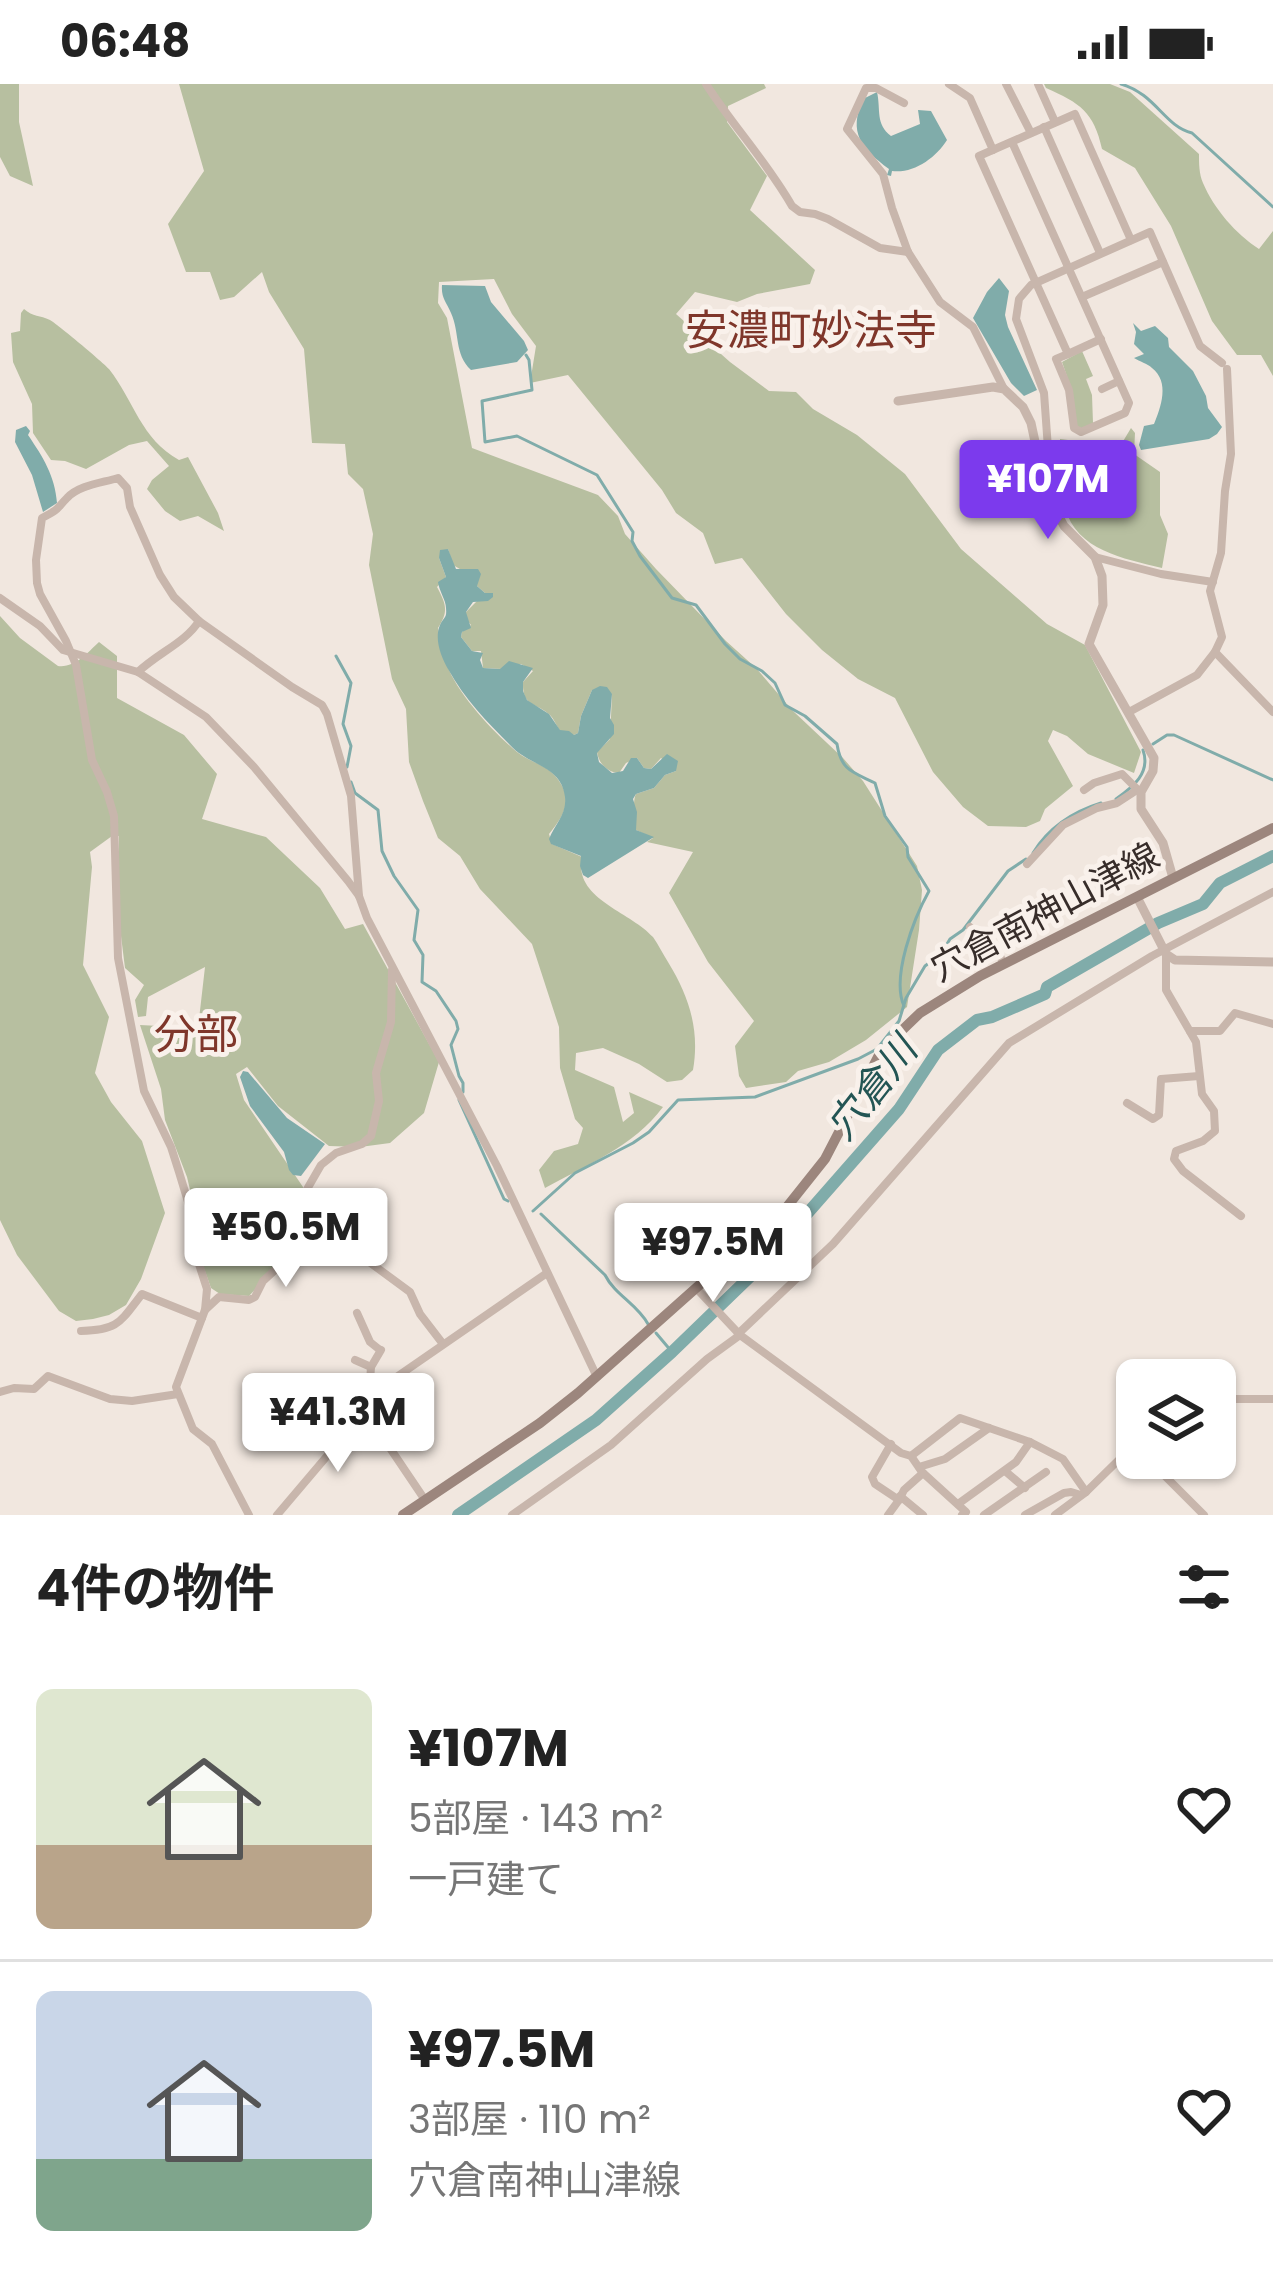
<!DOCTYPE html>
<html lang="ja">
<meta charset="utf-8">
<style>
:root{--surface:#fff;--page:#f6f6f6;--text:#222;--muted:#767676;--line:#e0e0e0;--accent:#7c3aed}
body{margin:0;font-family:Poppins,"Noto Sans JP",sans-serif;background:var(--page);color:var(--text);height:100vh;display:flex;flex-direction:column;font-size:45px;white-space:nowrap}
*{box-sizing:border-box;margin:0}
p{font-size:39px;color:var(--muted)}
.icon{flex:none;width:66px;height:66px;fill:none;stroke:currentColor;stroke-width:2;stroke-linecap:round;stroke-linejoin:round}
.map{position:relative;height:1431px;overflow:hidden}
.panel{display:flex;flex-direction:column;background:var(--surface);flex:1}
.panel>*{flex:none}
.fabs{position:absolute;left:1116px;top:1275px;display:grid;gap:24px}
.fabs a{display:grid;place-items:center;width:120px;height:120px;border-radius:18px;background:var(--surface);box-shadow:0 3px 9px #0004;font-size:60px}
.price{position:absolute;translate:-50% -102px;padding:0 27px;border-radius:12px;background:#fff;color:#222;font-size:39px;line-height:78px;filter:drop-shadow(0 3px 6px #0008)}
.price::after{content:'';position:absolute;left:50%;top:72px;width:36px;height:27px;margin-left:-18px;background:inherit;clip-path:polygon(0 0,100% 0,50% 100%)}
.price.current{background:var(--accent);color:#fff}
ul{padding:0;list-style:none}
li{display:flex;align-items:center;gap:36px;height:300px;padding:0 36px}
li+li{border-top:3px solid var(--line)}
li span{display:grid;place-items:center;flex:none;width:336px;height:240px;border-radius:18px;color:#555}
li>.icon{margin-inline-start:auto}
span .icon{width:144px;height:144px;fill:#fffc;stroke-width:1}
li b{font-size:51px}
h2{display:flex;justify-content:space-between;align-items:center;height:144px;padding:0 36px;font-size:51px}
.status{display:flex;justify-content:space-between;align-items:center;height:84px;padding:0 60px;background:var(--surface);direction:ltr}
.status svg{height:33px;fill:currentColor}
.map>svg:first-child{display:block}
.green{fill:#b7bfa0}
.water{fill:#80acaa}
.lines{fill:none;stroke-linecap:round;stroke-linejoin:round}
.stream{stroke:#80acaa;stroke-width:3}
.river{stroke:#80acaa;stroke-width:12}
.minor{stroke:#c8b6ac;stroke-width:8}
.tertiary{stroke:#c8b6ac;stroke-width:9}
.secondary{stroke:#9c867d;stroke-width:10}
.labels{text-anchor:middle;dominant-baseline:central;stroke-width:10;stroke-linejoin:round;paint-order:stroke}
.street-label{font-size:36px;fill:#372d2a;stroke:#f9f1eb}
.water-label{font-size:39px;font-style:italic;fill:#235554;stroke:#f9f1eb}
.quarter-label{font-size:42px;fill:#7f362a;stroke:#f9f1eb}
</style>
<div class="status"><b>06:48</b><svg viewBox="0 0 49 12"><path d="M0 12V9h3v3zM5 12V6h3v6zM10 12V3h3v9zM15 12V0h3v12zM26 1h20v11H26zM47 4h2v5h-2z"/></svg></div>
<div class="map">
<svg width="1273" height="1431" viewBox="0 0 1273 1431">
<rect width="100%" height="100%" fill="#f1e7df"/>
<g class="green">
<polygon points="0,0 19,0 19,38 33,102 10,92 0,73"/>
<path d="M179 0H764L766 4 728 22 727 38 767 92 750 126 815 186 810 200 757 210 737 218 695 208 676 230 730 278 769 307 796 308 813 325 857 351 905 390 961 465 1047 540 1085 561 1141 668 1134 689 1088 670 1067 652 1053 646 1048 657 1073 702 1045 725 1040 737 1026 743 988 742 963 723 933 688 895 614 858 595 822 566 786 530 742 474 715 480 703 449 676 429 662 406 568 291 530 299 536 262 512 230 494 195 439 198 438 219 447 234 472 364 598 411 618 432 625 450 656 485 726 557 756 584 792 626 843 674 863 697 917 782 922 806 919 846 907 923 866 956 829 978 798 987 786 998 746 1004 739 992 735 962 754 937 708 878 669 809 693 768 647 758 653 754 636 746C635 738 632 717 636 710L654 704 665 691 676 687 661 674 651 685 644 684 637 674 626 679 619 689C607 688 599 680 597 668L610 655 612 610 592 606 581 632 578 649 574 651 560 647C556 641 554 635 550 631 536 618 522 623 523 598L533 587 521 580 501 585 483 584 481 567H472L461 553 462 548 471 541 466 535V528L485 509 477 502V495L453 481 448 465 439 474 446 493 437 503C446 520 449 527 438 544 441 556 443 569 447 581 457 609 493 648 517 668 532 680 550 680 561 700 573 719 561 735 549 750L552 760 582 773C573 815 630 827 653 853 658 860 663 870 668 878 689 912 700 946 693 986L682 996 667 998 639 980 603 964 576 969 575 986 614 1003 623 1038 634 1029 629 1008 663 1023C634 1062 587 1081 545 1104L539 1086 554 1067 578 1060 583 1044 575 1035 560 984 559 943 532 860 480 805 460 772 438 754 423 717 409 678 406 625 392 595 369 481 373 450 363 405 348 390 345 360 312 359 304 265 269 208 262 188 234 213 220 216 210 188H186L168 140 204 87Z"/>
<path d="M1044 0H1110L1130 8 1199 70C1199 79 1199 90 1203 99 1214 125 1236 150 1259 165L1273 147V292L1261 271H1237L1212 237 1171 142 1135 84 1102 65C1094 28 1080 19 1046 4Z"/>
<path d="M24 225C33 233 40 231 50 236 56 239 105 280 109 285 134 317 141 355 179 376L188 373 218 429 224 447 198 432 180 437 165 427 147 405 152 396 169 382 147 357 129 361 86 385 65 377 51 376 33 349 32 320 13 278 11 249 20 247 21 229Z"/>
<polygon points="1082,267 1093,292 1086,295 1092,311 1093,339 1082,345 1077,343 1071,304 1062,278"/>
<path d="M1131 344 1135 349 1134 370 1160 388V431L1168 450 1162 484C1122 474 1073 466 1064 419L1073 408 1071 387 1061 379 1060 355 1084 358 1094 372 1119 364Z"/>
<path d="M0 532 20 554 58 582C75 584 87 569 99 558L117 572V614L184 651 217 690 202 735 266 753 320 804 345 845 363 840 439 978 424 1029 390 1059 360 1063 329 1062 278 1022 247 983 236 990 244 1016 303 1103 301 1135 283 1175 249 1212 220 1210 211 1204 201 1176 200 1147 187 1093 165 1036 161 1005 140 941 198 944 205 883 148 913 146 932 138 933 135 916 144 901 125 884 119 836V752H112L90 768 92 783 83 881 109 933 95 989 111 1018 142 1057 165 1129 141 1195 126 1221 109 1231 93 1235 76 1237 59 1227 17 1171 0 1136Z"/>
</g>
<g class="water">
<path d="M877 8C881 26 875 40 891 52L920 40 918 26 931 27 947 56C936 74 913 90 892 87L891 92 887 91 889 85C861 64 848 49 863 15Z"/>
<polygon points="999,194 1009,207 1005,231 1008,243 1037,306 1024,312 1011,299 973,234 987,208"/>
<path d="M442 201 485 202 491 218 524 257 528 266 517 278 471 286C454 270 460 249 451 229 446 217 441 214 442 201Z"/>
<path d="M1133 239 1141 247 1155 242 1168 254 1169 263 1193 287 1206 312 1208 324 1222 343 1217 350 1209 355 1141 366 1139 361 1144 342 1154 340C1161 323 1170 298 1152 284 1147 279 1140 278 1134 274L1144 270 1134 260 1136 248Z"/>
<path d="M26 342 30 347 28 351C43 373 55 392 57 419L43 428 32 391 15 358 16 346Z"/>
<path d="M448 465 456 485H478L481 490 477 502 485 509H493V513L488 517 473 518 466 528 471 544 462 548 461 553 472 567 483 569 480 576 483 584 500 585 509 577 533 584 523 598V607L527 616 549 630 560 646 569 647 574 651 578 649 581 632 592 606 600 602 607 603 612 610 610 634 614 641V650L597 669 599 678 612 689 623 687 631 674H637L644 684 651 685 667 670 678 677 676 687 665 691 654 704 636 710 633 715 637 728 636 746 654 753 588 794 583 791 580 782 581 772 551 760 549 755C555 740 567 730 565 713 562 683 530 681 513 664 489 640 465 616 448 585 441 573 434 555 440 541 444 532 447 535 446 524 446 516 439 507 438 498L446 493 439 474 440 466Z"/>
<polygon points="243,987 248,988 287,1034 325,1060 301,1092 293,1091 289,1086 284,1068 250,1022 240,993"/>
</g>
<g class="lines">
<g class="stream">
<path d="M1121 0C1156 10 1164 42 1192 49L1273 123"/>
<path d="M526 271 529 276 532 306 482 317 485 358 517 352 597 391 633 448 632 457 640 472 672 514 696 521 725 560 740 575 762 587 775 599 785 621 805 632 837 660C841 687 853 688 875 699L885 732 907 763 908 773 929 807C914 834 891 893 904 922"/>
<polyline points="336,572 351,599 343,640 351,662 347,683"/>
<polyline points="1153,660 1167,651 1174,651 1273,696"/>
<polyline points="351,698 355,709 378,726 382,767 394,792 418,826 414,856 423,871 422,898 436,907 456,937 458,945 451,961 459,992 463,999 463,1008"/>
<path d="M1116 715C1133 703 1151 689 1143 666"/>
<path d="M1033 769C1049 743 1072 728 1101 719"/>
<polyline points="459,1016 504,1115 508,1117"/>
<polyline points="533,1127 575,1089 633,1059 649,1048 678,1016 755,1013 858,975 877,965 899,937 906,914 925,882 941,870 950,855 963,846 1008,787 1026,775"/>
<path d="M541 1130 605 1191C615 1211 637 1220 648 1240"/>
<polyline points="656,1249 672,1268"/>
</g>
<polyline class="river" points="458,1431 596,1336 672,1268 762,1181 899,1025 938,966 977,936 992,933 1045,910 1047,903 1158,839 1203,820 1220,799 1273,772"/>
<g class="minor">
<path d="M706 0C733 42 767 78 792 122L800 128 815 130 828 135 880 164 908 168"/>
<polyline points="949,0 970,14 993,66"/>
<polyline points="1006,0 1031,49"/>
<polyline points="1038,0 1055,38"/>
<polyline points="904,19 876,4 866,4 847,45 883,90 892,124 908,168 940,218 973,243 1004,305"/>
<polyline points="1044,43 1100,169"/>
<polyline points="1012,58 1129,319 1125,329 1081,348 1074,344 1069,306 1056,275 1068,270 979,72 1075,30 1131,156"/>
<polyline points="1082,213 1163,178"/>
<polyline points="1068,270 1101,255"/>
<polyline points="1102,305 1119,297"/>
<polyline points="1051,406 1044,309 1016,235 1019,215 1031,201 1150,148 1200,262 1222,279"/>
<polyline points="1095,473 1161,490 1213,498"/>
<polyline points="0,514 40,542 63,566 138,588 206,633 254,683 348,797 359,812 367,834 497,1082 597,1293"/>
<polyline points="1215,568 1273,628"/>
<path d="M138 588C158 569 186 558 199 537"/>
<polyline points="1129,628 1197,591 1215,568 1222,553 1210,507 1221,469 1225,407 1231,370 1227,285"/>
<polyline points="1084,706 1094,699 1122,690 1138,706"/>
<polyline points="1027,780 1063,741 1097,724 1117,719 1137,706"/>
<polyline points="970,843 996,864 1004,880"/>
<polyline points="1166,870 1166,906 1196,958 1202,1010 1214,1027 1215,1047 1203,1057 1176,1067 1174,1075 1183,1087 1241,1132"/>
<polyline points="1190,947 1220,947 1235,929 1273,940"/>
<polyline points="1127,1019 1153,1035 1159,1031 1161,995 1199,992"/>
<polyline points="305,1129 317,1136 338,1155 410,1208 420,1230 443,1260"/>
<polyline points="696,1204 740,1251 901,1369 911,1372 922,1388 966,1428 962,1431"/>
<polyline points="205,1226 219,1213 249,1216 255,1213 263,1197 286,1176 304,1136 306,1107 321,1081 336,1069 362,1060 371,1052 379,1017 376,989 391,938 392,886"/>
<polyline points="357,1229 370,1258 380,1266"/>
<path d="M81 1247C119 1246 120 1238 142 1210L202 1234"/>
<polyline points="738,1250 833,1160 1009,959 1152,872 1273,808"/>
<polyline points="355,1276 371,1283"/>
<polyline points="0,1308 14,1304 34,1305 48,1292 110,1315 132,1317 178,1310"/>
<polyline points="369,1312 371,1283 381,1266"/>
<polyline points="1215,1315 1273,1315"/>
<polyline points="363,1324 425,1416"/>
<polyline points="911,1372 960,1334 1030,1358 1063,1375 1086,1408"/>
<polyline points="1147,1374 1204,1431"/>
<polyline points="919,1383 945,1375 989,1344"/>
<polyline points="1005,1387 1025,1404"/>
<polyline points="900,1412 923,1431"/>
<polyline points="899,1416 904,1406 923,1389"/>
<polyline points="958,1420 1016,1378 1030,1358"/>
<path d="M249 1431 212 1360 193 1345 176 1303 205 1226 207 1205 197 1174 196 1144 179 1088 171 1063 144 1007 118 874 114 732 107 708 92 676 76 581 66 557 40 510 37 499 36 476 42 434C60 425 56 425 67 414 79 401 102 399 118 394L127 404 130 423 160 491 174 513 199 537 292 603 322 621 327 630 351 712 359 812"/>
<polyline points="277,1431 344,1352 369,1312 547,1189"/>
<polyline points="512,1431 611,1361 707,1275 740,1251"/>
<polyline points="888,1431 899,1416 875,1400 872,1393 891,1360"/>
<polyline points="984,1431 1046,1388"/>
<polyline points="1025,1431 1064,1409 1071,1408 1081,1411"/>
<polyline points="1055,1431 1086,1408 1137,1358"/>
</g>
<g class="tertiary">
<polyline points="898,317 993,303 1004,305 1023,323 1031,339 1040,381 1054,423 1064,442 1095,473 1102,492 1103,521 1089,560 1154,674 1153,687 1141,708 1141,725 1163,759 1173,794"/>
<polyline points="1137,813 1166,870 1175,876 1273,878"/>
</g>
<polyline class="secondary" points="403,1431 540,1339 578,1309 786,1124 825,1075 878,973 893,955 920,929 980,892 1273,744"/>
</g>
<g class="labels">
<g class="street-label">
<text transform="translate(1045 828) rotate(-28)">穴倉南神山津線</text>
</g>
<g class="water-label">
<text transform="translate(872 1004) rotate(-52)">穴倉川</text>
</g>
<g class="quarter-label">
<text x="811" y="246">安濃町妙法寺</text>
<text x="196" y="950">分部</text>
</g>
</g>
</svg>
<div class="fabs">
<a><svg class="icon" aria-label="layers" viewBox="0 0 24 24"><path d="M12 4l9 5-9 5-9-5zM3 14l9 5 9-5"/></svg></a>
</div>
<b class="price current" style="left:1048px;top:458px">¥107M</b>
<b class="price" style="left:286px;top:1206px">¥50.5M</b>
<b class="price" style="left:713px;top:1221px">¥97.5M</b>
<b class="price" style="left:338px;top:1391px">¥41.3M</b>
</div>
<section class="panel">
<h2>4件の物件<svg class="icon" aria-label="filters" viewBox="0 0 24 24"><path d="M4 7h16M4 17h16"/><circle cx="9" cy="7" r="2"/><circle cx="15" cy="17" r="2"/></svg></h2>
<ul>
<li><span style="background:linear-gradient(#dfe7d0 65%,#b9a48a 0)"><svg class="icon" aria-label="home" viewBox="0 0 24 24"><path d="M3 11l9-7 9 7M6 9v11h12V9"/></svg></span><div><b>¥107M</b><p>5部屋 · 143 m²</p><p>一戸建て</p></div><svg class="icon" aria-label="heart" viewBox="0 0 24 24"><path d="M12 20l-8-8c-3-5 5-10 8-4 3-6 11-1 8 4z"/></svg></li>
<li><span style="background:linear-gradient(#c9d6e8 70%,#7fa58c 0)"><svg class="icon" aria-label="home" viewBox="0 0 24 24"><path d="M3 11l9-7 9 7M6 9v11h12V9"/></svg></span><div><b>¥97.5M</b><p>3部屋 · 110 m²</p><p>穴倉南神山津線</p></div><svg class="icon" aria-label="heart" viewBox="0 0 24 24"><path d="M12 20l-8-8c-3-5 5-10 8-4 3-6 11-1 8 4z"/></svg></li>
</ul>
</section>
